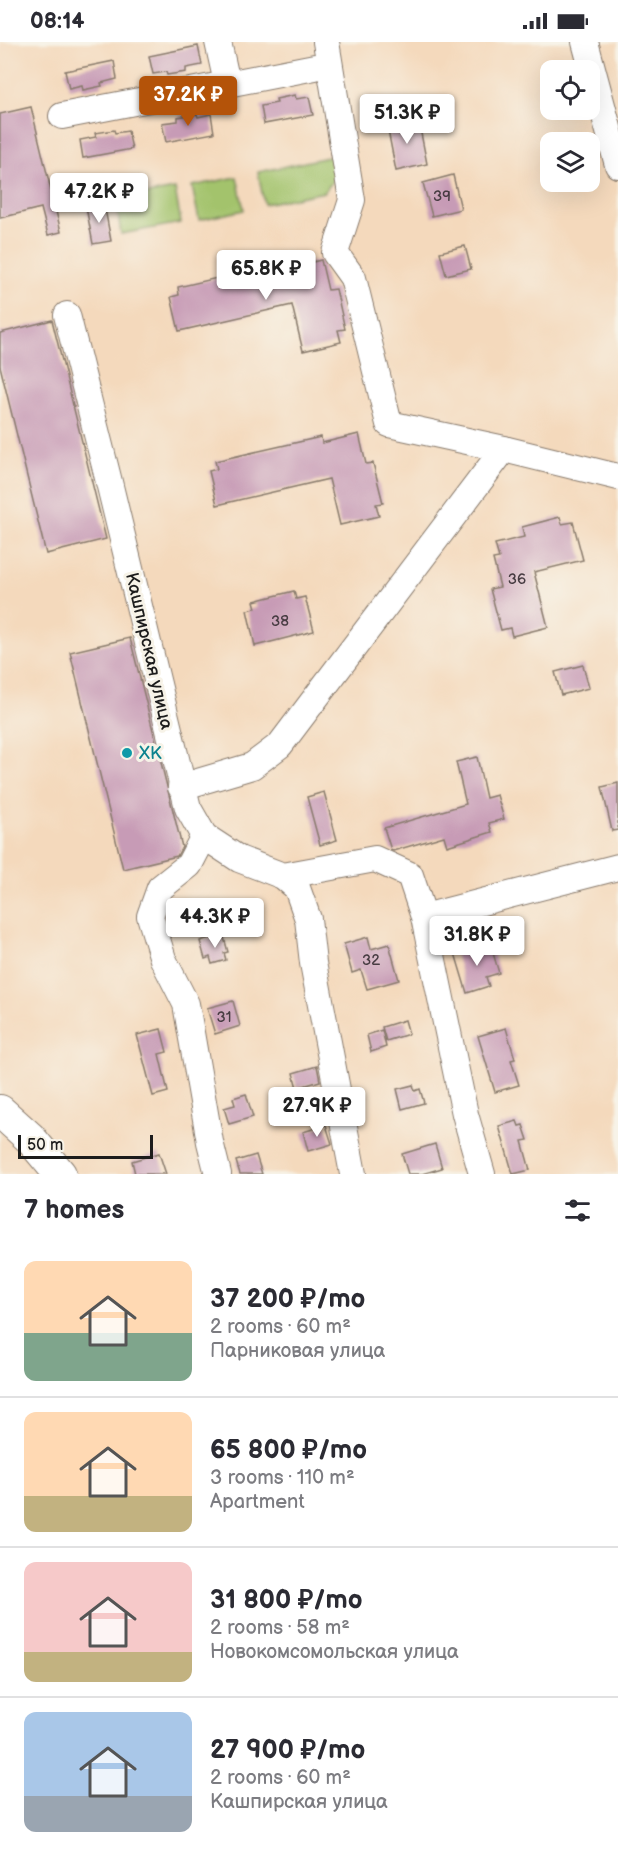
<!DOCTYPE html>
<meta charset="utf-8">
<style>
:root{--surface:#fff;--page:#f2f2f3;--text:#2b2b33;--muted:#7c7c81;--line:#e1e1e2;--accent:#b45309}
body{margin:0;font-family:"Balsamiq Sans",sans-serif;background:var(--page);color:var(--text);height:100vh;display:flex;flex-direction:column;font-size:22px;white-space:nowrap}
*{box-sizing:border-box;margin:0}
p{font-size:20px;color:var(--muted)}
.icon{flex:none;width:33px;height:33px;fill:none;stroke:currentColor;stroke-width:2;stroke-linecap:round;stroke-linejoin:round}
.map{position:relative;height:1132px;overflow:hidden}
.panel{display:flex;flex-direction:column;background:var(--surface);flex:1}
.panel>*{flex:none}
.controls{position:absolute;left:540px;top:18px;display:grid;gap:12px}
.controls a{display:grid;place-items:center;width:60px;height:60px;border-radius:12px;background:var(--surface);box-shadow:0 6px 24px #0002;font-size:30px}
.scale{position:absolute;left:18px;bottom:15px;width:135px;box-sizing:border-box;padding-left:6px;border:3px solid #1c1c1c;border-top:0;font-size:16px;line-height:21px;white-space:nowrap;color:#1c1c1c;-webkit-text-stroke:4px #f7f3e8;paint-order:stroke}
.price{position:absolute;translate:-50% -51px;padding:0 14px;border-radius:6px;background:#fff;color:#222;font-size:20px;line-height:39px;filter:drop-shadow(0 2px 3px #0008)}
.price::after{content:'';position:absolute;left:50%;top:36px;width:18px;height:14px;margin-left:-9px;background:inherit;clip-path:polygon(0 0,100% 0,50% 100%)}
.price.on{background:var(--accent);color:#fff}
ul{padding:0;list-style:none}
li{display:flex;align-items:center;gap:18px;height:150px;padding:0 24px}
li+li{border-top:2px solid var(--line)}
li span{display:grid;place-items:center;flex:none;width:168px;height:120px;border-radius:12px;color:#555}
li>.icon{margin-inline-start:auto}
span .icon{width:72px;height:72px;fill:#fffc;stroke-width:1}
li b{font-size:26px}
h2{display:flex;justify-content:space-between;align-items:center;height:72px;padding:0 24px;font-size:26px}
.status{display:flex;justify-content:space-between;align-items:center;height:42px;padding:0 30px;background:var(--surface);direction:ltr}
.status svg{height:16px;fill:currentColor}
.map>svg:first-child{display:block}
.green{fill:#a3c36c;stroke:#607044;stroke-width:1.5}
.building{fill:#c79bb6}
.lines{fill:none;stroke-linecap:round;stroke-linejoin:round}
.minor-casing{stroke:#887a6c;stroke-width:28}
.major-casing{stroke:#887a6c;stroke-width:34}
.minor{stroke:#fff;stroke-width:26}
.major{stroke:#fff;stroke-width:32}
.culture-dot{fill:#0f9aa8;stroke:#f7f3e8;stroke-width:2}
.labels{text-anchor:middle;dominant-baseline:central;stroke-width:6;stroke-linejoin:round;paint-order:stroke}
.number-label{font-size:15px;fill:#473c42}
.street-label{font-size:18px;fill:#1c1c1c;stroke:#f7f3e8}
.culture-label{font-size:18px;fill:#0d838f;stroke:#f7f3e8;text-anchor:start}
</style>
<div class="status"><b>08:14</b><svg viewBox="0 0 49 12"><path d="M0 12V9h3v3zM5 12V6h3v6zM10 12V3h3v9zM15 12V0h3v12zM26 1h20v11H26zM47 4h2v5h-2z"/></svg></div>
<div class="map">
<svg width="618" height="1132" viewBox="0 0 618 1132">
<rect width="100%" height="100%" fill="#f7f3e8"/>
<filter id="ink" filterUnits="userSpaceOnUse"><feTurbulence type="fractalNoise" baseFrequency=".0167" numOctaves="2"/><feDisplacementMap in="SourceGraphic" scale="12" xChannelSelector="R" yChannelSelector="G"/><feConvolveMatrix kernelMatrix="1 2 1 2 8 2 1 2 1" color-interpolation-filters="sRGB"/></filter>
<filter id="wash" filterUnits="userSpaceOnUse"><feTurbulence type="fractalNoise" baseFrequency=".008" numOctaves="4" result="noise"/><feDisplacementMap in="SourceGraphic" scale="24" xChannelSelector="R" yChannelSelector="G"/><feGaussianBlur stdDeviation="1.35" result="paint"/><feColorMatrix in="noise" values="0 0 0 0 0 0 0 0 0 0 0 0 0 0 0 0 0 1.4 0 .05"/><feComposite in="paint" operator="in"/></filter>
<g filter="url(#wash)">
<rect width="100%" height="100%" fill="#f4d9bc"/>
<g class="green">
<polygon points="333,114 337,134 324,150 264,162 258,130"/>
<polygon points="237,135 244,168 199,178 192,144"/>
<polygon points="175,147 181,181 121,192 116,158"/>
</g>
<g id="blocks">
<g class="building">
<polygon points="198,4 202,23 186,26 186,30 167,33 166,30 153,32 149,14"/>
<polygon points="114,19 117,37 101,41 102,44 83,48 82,44 69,47 65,29"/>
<polygon points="295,53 296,57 309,55 313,73 264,82 261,64 277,61 276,57"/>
<polygon points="31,65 61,190 48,193 41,166 0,176 0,72"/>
<polygon points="197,72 198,75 211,72 214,91 166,100 162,81 178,79 178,75"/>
<polygon points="418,76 427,122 396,129 387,83"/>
<polygon points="114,88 115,91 128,89 132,107 83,116 80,98 96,95 95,91"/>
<polygon points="453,133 461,167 432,174 423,141"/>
<polygon points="104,161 111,199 93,202 86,165"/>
<polygon points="465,204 471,227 446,233 440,210"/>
<polygon points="321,218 328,248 336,247 345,287 338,288 341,300 303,309 292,263 179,289 171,255 179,253 178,245 283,221 284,227"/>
<polygon points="52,278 106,497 46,512 0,324 0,291"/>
<polygon points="359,392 366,422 373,421 383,461 376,462 379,474 340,483 329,437 217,463 209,429 217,427 215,419 321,395 322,401"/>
<polygon points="560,475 562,482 573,480 583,518 534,530 548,585 512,594 510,586 501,588 490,547 500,545 493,517 499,516 495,502 524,495 522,485"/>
<polygon points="294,549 296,557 305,555 314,589 255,604 247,568 256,566 254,559"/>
<polygon points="130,596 182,805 177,814 123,827 70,610"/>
<polygon points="583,623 589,646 561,653 555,630"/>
<polygon points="477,715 486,756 497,753 504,777 489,781 492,790 447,804 444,794 393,809 391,808 384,786 466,762 456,720"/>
<polygon points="618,741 618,788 612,789 602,745"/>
<polygon points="324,750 337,798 320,803 307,755"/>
<polygon points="223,892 228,910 224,911 226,918 212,922 210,915 205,917 200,899"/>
<polygon points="368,895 371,907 389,902 399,938 367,947 361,928 352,931 344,902"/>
<polygon points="490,901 499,931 486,935 489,944 467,951 455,911"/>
<polygon points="233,959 240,984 215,992 207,966"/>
<polygon points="405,978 409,992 386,999 382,985"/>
<polygon points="506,986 515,1017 511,1018 519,1043 495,1050 478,994"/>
<polygon points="161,987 167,1010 159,1012 168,1050 153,1054 137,993"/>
<polygon points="382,988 386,1005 371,1010 367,993"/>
<polygon points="317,1024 320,1039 297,1046 293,1031"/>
<polygon points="413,1043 415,1049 420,1047 424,1061 402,1067 397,1047"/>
<polygon points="246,1052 253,1075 229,1082 224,1066 235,1063 233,1056"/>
<polygon points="517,1079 519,1084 523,1083 528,1098 522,1099 530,1128 513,1132 499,1084"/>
<polygon points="326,1083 332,1102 308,1109 303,1090"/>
<polygon points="435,1102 442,1126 422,1132 408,1132 402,1112"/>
<polygon points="159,1111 166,1132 135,1132 132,1119"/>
<polygon points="256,1113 262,1132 240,1132 236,1119"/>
</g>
</g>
</g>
<g filter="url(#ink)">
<use href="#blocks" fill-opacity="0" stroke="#887a6c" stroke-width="1.5"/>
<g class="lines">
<defs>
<g id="minor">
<polyline points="218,0 227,41"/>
<polyline points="326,0 352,158 335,211 353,236 389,382 504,407"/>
<polyline points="585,0 618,123"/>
<polyline points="62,74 315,25"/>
<polyline points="67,273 108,436 188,766 204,794 239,817 283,834 297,846 308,877 313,921 353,1132"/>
<polyline points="181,745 252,724 280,703 504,407 618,435"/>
<polyline points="204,794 189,823 160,846 150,874 163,917 186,962 210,1100 218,1132"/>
<polyline points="283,834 375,817 410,833 424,875 465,1072 482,1132"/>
<polyline points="424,875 618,825"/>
</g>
<polyline id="major" points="0,1069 30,1096 60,1132"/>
</defs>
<use href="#minor" class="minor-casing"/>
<use href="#major" class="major-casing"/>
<use href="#minor" class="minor"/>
<use href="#major" class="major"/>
</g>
</g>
<circle class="culture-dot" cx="127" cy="711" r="6"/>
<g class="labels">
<g class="number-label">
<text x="442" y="154">39</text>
<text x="517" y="537">36</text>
<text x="280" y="579">38</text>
<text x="371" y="918">32</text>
<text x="224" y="975">31</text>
</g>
<g class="street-label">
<text transform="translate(149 609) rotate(77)">Кашпирская улица</text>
</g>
<g class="culture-label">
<text x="139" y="711">ХК</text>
</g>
</g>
</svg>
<div class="controls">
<a><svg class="icon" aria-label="locate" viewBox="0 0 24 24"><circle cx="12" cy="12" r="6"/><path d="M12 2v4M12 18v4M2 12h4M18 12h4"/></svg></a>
<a><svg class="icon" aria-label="layers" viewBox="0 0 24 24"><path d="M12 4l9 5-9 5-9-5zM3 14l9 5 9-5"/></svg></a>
</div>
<div class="scale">50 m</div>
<b class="price on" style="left:188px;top:85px">37.2K ₽</b>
<b class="price" style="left:407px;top:103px">51.3K ₽</b>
<b class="price" style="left:99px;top:182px">47.2K ₽</b>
<b class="price" style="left:266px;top:259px">65.8K ₽</b>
<b class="price" style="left:215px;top:907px">44.3K ₽</b>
<b class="price" style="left:477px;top:925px">31.8K ₽</b>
<b class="price" style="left:317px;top:1096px">27.9K ₽</b>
</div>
<section class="panel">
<h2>7 homes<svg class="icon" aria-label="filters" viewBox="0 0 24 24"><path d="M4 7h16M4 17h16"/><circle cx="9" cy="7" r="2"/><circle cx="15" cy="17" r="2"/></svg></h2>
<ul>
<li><span style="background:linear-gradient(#ffd9b3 60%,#7fa58c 0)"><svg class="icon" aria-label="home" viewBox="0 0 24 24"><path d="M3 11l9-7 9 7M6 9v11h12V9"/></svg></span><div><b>37 200 ₽/mo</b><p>2 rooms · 60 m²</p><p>Парниковая улица</p></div></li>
<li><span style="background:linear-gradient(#ffd9b3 70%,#c2b280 0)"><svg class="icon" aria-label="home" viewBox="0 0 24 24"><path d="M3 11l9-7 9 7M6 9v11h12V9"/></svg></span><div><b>65 800 ₽/mo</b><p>3 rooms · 110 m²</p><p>Apartment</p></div></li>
<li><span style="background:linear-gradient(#f6c9c9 75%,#c2b280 0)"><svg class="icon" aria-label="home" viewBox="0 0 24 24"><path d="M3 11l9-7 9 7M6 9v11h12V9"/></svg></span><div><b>31 800 ₽/mo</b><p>2 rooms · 58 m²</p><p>Новокомсомольская улица</p></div></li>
<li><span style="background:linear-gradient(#a9c7e8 70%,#9aa5b1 0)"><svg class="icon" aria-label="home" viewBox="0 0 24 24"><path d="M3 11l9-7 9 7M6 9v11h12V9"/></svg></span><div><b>27 900 ₽/mo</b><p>2 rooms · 60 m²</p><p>Кашпирская улица</p></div></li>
</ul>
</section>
